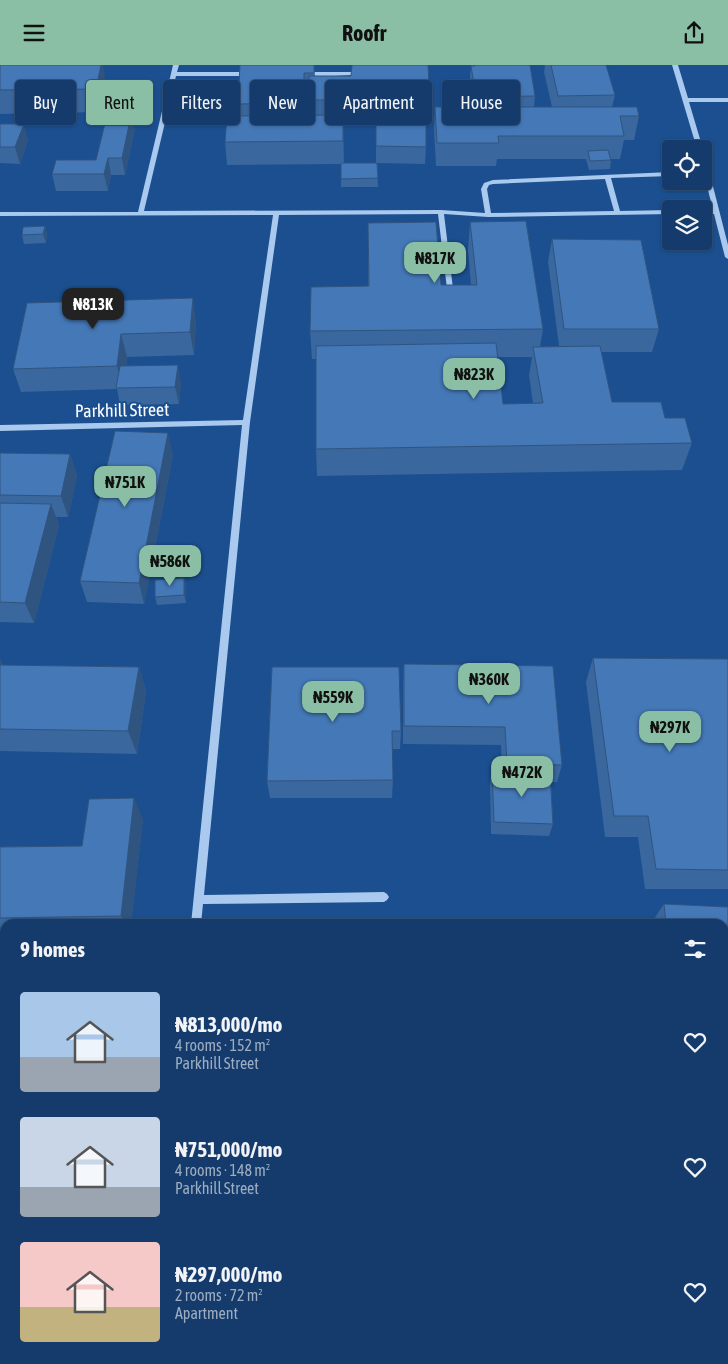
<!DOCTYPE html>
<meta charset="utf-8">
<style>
:root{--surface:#143b6b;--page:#1d4271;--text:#f1f3f6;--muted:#9dadc1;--line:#33557e;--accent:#8abfa5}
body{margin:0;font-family:"Asap Condensed",sans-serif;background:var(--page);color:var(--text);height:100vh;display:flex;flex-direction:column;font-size:19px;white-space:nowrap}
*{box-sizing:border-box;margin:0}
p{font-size:16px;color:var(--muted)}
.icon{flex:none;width:28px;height:28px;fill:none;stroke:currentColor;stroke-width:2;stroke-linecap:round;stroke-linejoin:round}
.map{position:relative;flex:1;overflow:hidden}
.details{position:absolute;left:0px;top:854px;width:729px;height:446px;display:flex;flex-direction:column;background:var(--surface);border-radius:15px 15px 0 0;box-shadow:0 1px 4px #0004,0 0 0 1px var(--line)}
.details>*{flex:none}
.hud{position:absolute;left:15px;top:15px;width:699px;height:45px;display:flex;gap:10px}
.buttons{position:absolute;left:662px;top:75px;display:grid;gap:10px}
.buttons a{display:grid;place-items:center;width:50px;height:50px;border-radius:5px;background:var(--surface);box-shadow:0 1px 4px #0004,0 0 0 1px var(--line);font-size:25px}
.price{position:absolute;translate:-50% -42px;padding:0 11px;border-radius:10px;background:var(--accent);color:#111;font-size:16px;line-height:32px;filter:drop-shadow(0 1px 2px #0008)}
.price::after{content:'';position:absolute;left:50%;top:30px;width:15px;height:11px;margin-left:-8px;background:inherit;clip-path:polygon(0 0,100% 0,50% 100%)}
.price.on{background:#222;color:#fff}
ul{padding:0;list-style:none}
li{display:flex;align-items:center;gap:15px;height:125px;padding:0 20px}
li span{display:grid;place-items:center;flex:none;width:140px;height:100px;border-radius:5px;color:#555}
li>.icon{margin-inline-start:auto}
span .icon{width:60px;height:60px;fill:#fffc;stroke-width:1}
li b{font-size:21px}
h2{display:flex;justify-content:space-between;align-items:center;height:60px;padding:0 20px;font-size:21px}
.pill{padding:0 18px;border-radius:5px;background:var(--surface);box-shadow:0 1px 4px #0004,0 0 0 1px var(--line);font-size:18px;line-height:45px}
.pill.on{background:var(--accent);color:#111}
header{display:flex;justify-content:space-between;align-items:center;height:65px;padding:0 20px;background:var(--accent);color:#111;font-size:22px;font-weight:700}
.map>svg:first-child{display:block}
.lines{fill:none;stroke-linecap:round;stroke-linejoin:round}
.minor{fill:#a9c9ee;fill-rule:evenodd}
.wall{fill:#3a679d;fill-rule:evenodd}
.shaded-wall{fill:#305480}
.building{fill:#4478b7;stroke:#305480}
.labels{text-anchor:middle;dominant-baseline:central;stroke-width:4;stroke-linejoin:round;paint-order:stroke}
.street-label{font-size:18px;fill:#fff;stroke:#1b4f8f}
</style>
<header><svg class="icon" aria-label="menu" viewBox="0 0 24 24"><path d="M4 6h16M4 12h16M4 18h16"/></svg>Roofr<svg class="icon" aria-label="share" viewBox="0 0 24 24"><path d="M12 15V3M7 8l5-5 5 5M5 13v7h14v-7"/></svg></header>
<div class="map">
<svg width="728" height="1299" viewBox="0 0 728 1299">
<rect width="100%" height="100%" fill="#1b4f8f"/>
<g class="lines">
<g class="minor">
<path d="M173 0H179L177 7H251L254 9 251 11H176L144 146 441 145 485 148 481 124 484 118 493 115 671 107V111L611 113 620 146 671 145V149L488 152 444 149 454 232 451 234 448 232 438 149 279 150 250 357 204 830 384 827 387 829 389 832 387 835 384 837 203 839 201 859H191L242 360 0 366V360L243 355 273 150 0 151V147H138ZM605 114 614 146 491 148 487 124 489 120 493 119Z"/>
<path d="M379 0H385C373 13 322 11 304 11L301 9 304 7H350L377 2Z"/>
<polygon points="672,0 678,0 688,33 728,33 728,37 689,37 703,84 697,84"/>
<polygon points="704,96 707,98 728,180 728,194 725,192 714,149 704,149 704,145 713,145 704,109"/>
<rect x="0" y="1103" width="5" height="12"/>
</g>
</g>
<g class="wall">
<polygon points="0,0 106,19 101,47 0,49"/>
<path d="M314 0 315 11 430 35 429 58H343L344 98H376V60L426 82 425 99 377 98 378 122H341V99L227 100 225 77 239 51 238 39ZM305 31H308L309 50H305Z"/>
<polygon points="471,0 530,0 535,31 534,42 552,42 544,7 545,0 606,0 615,30 612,42 639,51 634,75 624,75 620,94 611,94 611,95 610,104 589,105 586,94 497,94 496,101 436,101 434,66 435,42 472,42 469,24"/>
<polygon points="0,59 28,75 20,99 0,98"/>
<polygon points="135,63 125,110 111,110 108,126 56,126 52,109 96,95"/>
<path d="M470 157 543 264 540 282 559 281 548 197 552 174 659 264 652 287H601L612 337 665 353 692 378 682 405 317 411 316 384V294H312L310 266 368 221V158L441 220H471L468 186ZM497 292H532L529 310 533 339H503Z"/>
<polygon points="45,161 47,170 46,178 24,179 22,170"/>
<polygon points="27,238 196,256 194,290 127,292 126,301 181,317 179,339 120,340 117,324 21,327 13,304"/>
<polygon points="0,388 70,389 77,411 68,452 56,452 59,460 34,558 0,557"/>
<polygon points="173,390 144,539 87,537 80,516"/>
<polygon points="184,513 186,521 186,538 157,540 155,532"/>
<polygon points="593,593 728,594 728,824 645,824 638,772 605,772 586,617"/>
<polygon points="0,594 3,600 139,602 146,626 137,689 0,686"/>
<polygon points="404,599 553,601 562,700 557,717 551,717 553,759 549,771 491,769 490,719 492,706 502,707 501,680 403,679 403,618"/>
<polygon points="272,602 401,666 400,684 392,684 393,715 392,733 270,733 267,716"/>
<polygon points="143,754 131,859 5,859 5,871 0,871 0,782 82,781"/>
<polygon points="664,839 728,842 728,1007 724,1007 724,859 652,859 652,857"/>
<polygon points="5,875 5,1029 0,1029 0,876"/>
<rect x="724" y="1033" width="4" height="172"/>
<polygon points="442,1295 517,1295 517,1299 443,1299"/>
<polygon points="554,1295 627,1295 628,1299 554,1299"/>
<polygon points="680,1295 724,1295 728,1299 680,1299"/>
</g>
<g class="shaded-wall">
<polygon points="101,0 103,0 106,19 101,47 96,24"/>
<polygon points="304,8 305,31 305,61 304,38"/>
<polygon points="132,46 135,63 125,110 122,93"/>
<polygon points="24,59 28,75 20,99 15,82"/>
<polygon points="108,93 111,110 108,126 104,109"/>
<polygon points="45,161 47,170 46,178 43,169"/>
<polygon points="193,233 196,256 194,290 190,267"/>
<polygon points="121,269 127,292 123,324 117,301"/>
<polygon points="178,300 181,317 179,339 175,322"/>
<polygon points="168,368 173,390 144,539 139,518"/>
<polygon points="70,389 77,411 68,452 61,431"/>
<polygon points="51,439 59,460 34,558 25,538"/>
<polygon points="184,513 186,521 186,538 184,530"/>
<polygon points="0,594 5,603 0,622"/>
<polygon points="139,602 146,626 137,689 128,666"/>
<polygon points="134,733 143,754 131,859 125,859 121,851"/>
<polygon points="232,1295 238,1295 238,1299 231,1299"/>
<polygon points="10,1296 27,1297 27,1299 10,1299"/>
</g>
<g class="building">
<polygon points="0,0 101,0 96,24 0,25"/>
<polygon points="240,0 314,0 314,8 304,8 304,38 238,39"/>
<polygon points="352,0 428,0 430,35 308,35 309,11 351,11"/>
<polygon points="475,0 530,0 535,31 476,32 471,1 475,1"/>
<polygon points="551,0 606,0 615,30 558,31"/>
<polygon points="435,42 637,42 639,51 620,51 624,71 498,71 499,78 437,78"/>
<polygon points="108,46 132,46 122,93 108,93 104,109 52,109 56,95 96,95"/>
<polygon points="343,50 343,76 225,77 227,51"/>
<polygon points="0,59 24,59 15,82 0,82"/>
<polygon points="376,60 426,60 426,82 376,81"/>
<polygon points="608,85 611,95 590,96 588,86"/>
<polygon points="341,98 377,98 378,113 341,114"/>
<polygon points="526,156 543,264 310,266 311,222 369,221 368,158 436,157 441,220 477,220 470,157"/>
<polygon points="45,161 43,169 22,170 23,162"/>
<polygon points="552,174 641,175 659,264 564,264"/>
<polygon points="193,233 190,267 121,269 117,301 13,304 27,238"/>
<polygon points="496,278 503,339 543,338 533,282 600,281 612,337 661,337 665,353 685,353 692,378 316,384 316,281"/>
<polygon points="178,300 175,322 116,323 120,301"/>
<polygon points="115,366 168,368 139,518 80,516"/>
<polygon points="0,388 70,389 61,431 0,430"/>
<polygon points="0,438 51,439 25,538 0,537"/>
<polygon points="184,513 184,530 155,532 155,515"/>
<polygon points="593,593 728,594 728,805 656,804 648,751 614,751"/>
<polygon points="404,599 553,601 562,700 507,699 505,662 404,661"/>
<polygon points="0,600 139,602 128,666 0,664"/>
<polygon points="272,602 399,602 401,666 392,666 393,715 267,716"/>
<polygon points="492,706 550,708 553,759 494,757"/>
<polygon points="134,733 121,851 0,853 0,782 82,781 89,734"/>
<polygon points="664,839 728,842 728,993 724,993 724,859 666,859"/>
<polygon points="5,875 5,1015 0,1016 0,876"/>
<rect x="724" y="1033" width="4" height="166"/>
<polygon points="724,1222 728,1222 728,1299 696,1299 696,1295 724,1295"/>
<polygon points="128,1295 232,1295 231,1299 128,1299"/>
<rect x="288" y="1295" width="28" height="4"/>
<rect x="446" y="1295" width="71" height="4"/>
<polygon points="563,1295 627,1295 628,1299 564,1299"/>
<rect x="0" y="1296" width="10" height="3"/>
</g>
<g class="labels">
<g class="street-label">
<text transform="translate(122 345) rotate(-1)">Parkhill Street</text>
</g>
</g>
</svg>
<div class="buttons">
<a><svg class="icon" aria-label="locate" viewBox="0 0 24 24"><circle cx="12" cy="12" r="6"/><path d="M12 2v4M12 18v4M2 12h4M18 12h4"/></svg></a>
<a><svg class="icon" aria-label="layers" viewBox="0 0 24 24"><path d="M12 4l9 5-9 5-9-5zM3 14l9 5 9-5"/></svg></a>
</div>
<b class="price" style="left:435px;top:219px">₦817K</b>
<b class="price on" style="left:93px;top:265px">₦813K</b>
<b class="price" style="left:474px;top:335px">₦823K</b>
<b class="price" style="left:125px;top:443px">₦751K</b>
<b class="price" style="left:170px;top:522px">₦586K</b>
<b class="price" style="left:489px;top:640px">₦360K</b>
<b class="price" style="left:333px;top:658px">₦559K</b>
<b class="price" style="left:670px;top:688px">₦297K</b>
<b class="price" style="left:522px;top:733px">₦472K</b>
<div class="hud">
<a class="pill">Buy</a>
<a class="pill on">Rent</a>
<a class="pill">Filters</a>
<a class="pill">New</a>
<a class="pill">Apartment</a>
<a class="pill">House</a>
</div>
<section class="details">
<h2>9 homes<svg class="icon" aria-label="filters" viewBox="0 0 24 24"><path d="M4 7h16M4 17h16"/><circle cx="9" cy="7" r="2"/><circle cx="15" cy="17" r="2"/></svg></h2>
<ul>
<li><span style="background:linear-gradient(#a9c7e8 65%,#9aa5b1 0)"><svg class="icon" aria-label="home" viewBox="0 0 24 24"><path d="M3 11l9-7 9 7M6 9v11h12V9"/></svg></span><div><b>₦813,000/mo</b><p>4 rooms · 152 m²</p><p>Parkhill Street</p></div><svg class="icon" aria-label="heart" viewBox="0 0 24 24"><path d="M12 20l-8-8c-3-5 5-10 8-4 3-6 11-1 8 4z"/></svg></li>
<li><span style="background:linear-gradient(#c9d6e8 70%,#9aa5b1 0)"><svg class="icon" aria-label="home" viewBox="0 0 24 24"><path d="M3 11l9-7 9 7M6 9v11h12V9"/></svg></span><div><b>₦751,000/mo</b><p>4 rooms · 148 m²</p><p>Parkhill Street</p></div><svg class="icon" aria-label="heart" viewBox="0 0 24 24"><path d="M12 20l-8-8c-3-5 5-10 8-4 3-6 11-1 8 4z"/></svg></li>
<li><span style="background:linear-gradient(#f6c9c9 65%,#c2b280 0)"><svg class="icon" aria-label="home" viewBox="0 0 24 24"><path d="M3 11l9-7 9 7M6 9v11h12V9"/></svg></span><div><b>₦297,000/mo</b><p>2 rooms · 72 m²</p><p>Apartment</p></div><svg class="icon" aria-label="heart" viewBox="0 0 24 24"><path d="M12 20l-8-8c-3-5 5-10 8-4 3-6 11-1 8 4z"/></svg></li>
</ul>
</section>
</div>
